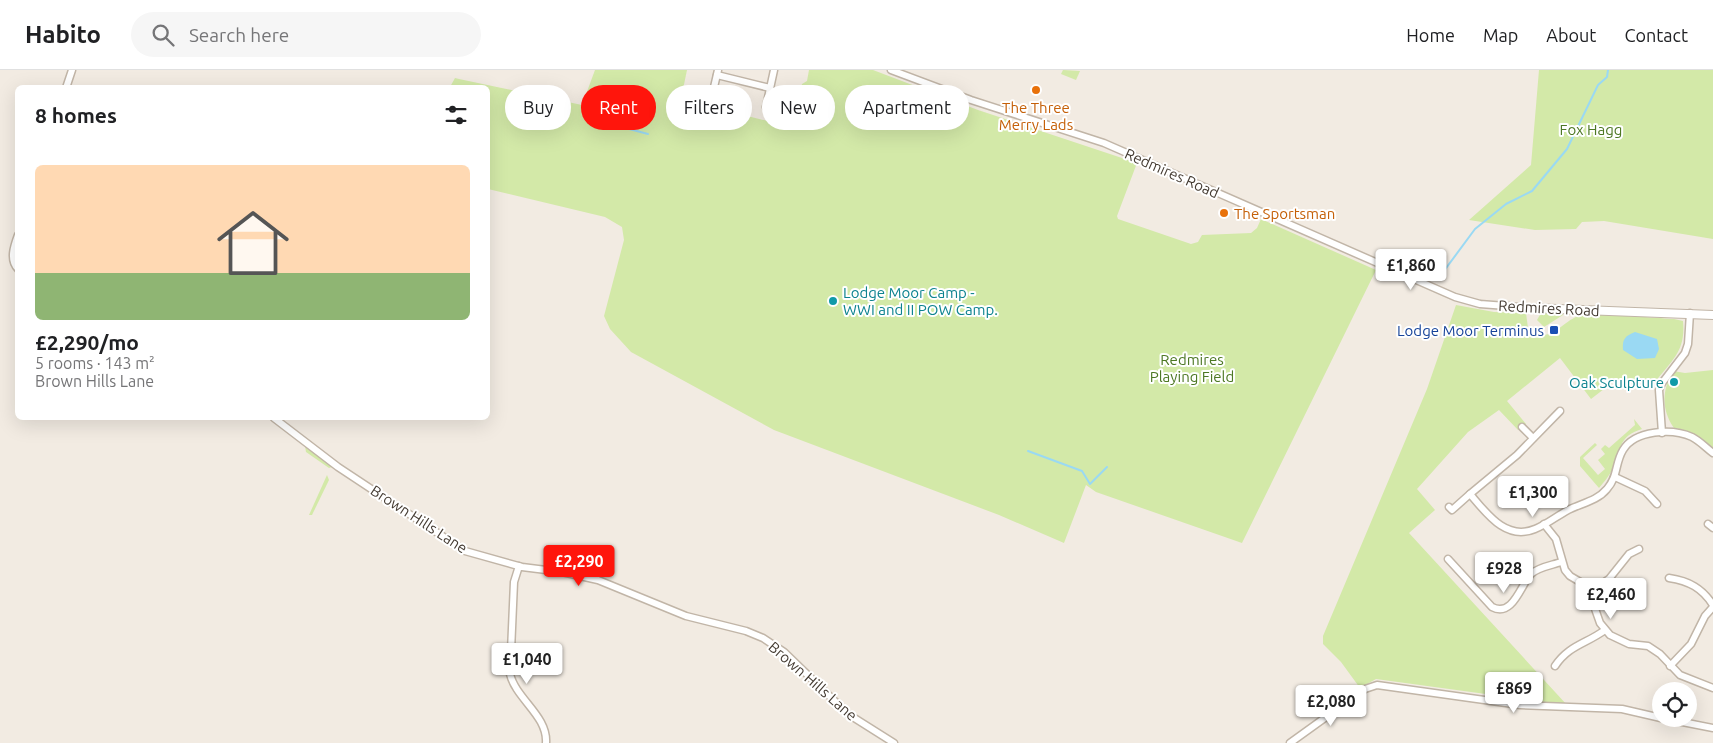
<!DOCTYPE html>
<meta charset="utf-8">
<style>
:root{--surface:#fff;--page:#f6f6f6;--text:#202124;--muted:#757577;--line:#e0e0e0;--accent:#ff150c}
body{margin:0;font-family:Ubuntu,sans-serif;background:var(--page);color:var(--text);height:100vh;display:flex;flex-direction:column;font-size:19px;white-space:nowrap}
*{box-sizing:border-box;margin:0}
p{font-size:16px;color:var(--muted)}
.icon{flex:none;width:28px;height:28px;fill:none;stroke:currentColor;stroke-width:2;stroke-linecap:round;stroke-linejoin:round}
.map{position:relative;flex:1;overflow:hidden}
.sheet{position:absolute;left:15px;top:15px;width:475px;height:335px;display:flex;flex-direction:column;background:var(--surface);border-radius:8px;box-shadow:0 5px 20px #0002}
.sheet>*{flex:none}
.top-card{position:absolute;left:505px;top:15px;width:475px;height:45px;display:flex;gap:10px}
.fabs{position:absolute;left:1652px;top:612px;display:grid;gap:10px}
.fabs a{display:grid;place-items:center;width:45px;height:45px;border-radius:50%;background:var(--surface);box-shadow:0 5px 20px #0002;font-size:25px}
.price{position:absolute;translate:-50% -42px;padding:0 11px;border-radius:5px;background:#fff;color:#222;font-size:16px;line-height:32px;filter:drop-shadow(0 1px 2px #0008)}
.price::after{content:'';position:absolute;left:50%;top:30px;width:15px;height:11px;margin-left:-8px;background:inherit;clip-path:polygon(0 0,100% 0,50% 100%)}
.price.selected{background:var(--accent);color:#fff}
ul{padding:0;list-style:none}
li{display:grid;align-content:center;gap:10px;height:265px;padding:0 20px}
li span{display:grid;place-items:center;height:155px;border-radius:8px;color:#555}
li>.icon{margin-inline-start:auto}
span .icon{width:90px;height:90px;fill:#fffc;stroke-width:1}
li b{font-size:21px}
h2{display:flex;justify-content:space-between;align-items:center;height:60px;padding:0 20px;font-size:21px}
.chip{padding:0 18px;border-radius:22px;background:var(--surface);box-shadow:0 5px 20px #0002;font-size:18px;line-height:45px}
.chip.selected{background:var(--accent);color:#fff}
header{display:flex;align-items:center;gap:30px;box-sizing:border-box;height:70px;padding:0 25px;background:var(--surface);border-bottom:1px solid var(--line)}
header strong{font-size:24px}
nav{display:flex;gap:28px;margin-inline-start:auto;font-size:18px}
.search{width:350px;height:45px;background:var(--page);display:flex;align-items:center;gap:12px;box-sizing:border-box;padding:0 18px;border-radius:28px;color:var(--muted);font-size:19px}
.map>svg:first-child{display:block}
.green{fill:#d3e9a8}
.water{fill:#9ad9f3}
.lines{fill:none;stroke-linecap:round;stroke-linejoin:round}
.stream{stroke:#9ad9f3;stroke-width:2}
.minor-casing{stroke:#c1b5a7;stroke-width:9}
.tertiary-casing{stroke:#c1b5a7;stroke-width:10}
.minor{stroke:#fff;stroke-width:6}
.tertiary{stroke:#fff;stroke-width:8}
.food-dot{fill:#e8710a;stroke:#fff;stroke-width:2}
.culture-dot{fill:#0f9aa8;stroke:#fff;stroke-width:2}
.transit-dot{fill:#1a4fb4;stroke:#fff;stroke-width:2}
.labels{text-anchor:middle;dominant-baseline:central;stroke-width:4;stroke-linejoin:round;paint-order:stroke}
.food-label{font-size:15px;fill:#c56008;stroke:#fff}
.park-label{font-size:15px;fill:#4d7824;stroke:#fff}
.street-label{font-size:15px;fill:#443b32;stroke:#fff}
.culture-label{font-size:15px;fill:#0d838f;stroke:#fff;text-anchor:start}
.transit-label{font-size:15px;fill:#164399;stroke:#fff;text-anchor:end}
</style>
<header>
<strong>Habito</strong>
<div class="search"><svg class="icon" aria-label="search" viewBox="0 0 24 24"><circle cx="10" cy="10" r="6"/><path d="M15 15l6 6"/></svg>Search here</div>
<nav><a>Home</a><a>Map</a><a>About</a><a>Contact</a></nav>
</header>
<div class="map">
<svg width="1713" height="673" viewBox="0 0 1713 673">
<rect width="100%" height="100%" fill="#f2ebe2"/>
<g class="green">
<polygon points="595,0 687,0 681,29 791,57 802,14 807,11 809,0 873,0 978,40 1137,93 1117,146 1118,149 1191,174 1198,172 1202,165 1251,163 1257,158 1261,149 1376,200 1242,473 1096,422 1086,415 1064,473 999,445 774,360 631,282 610,259 604,246 624,170 622,157 605,147 488,119 488,18 450,17 455,8 459,9 582,35"/>
<polygon points="1063,0 1080,1 1076,10 1061,4"/>
<polygon points="1539,0 1713,0 1713,169 1604,151 1582,152 1576,159 1535,160 1469,150 1531,95"/>
<path d="M1456 235 1494 242 1526 243 1528 258C1552 275 1557 255 1578 246 1587 242 1659 248 1674 249L1683 251C1686 281 1672 290 1656 311L1635 312 1627 316 1617 309 1591 329 1560 288 1507 331 1526 354 1518 360 1499 340 1468 362 1417 419 1435 440 1409 463 1567 635 1376 609 1360 618 1341 592 1323 574V566L1427 319Z"/>
<polygon points="1541,243 1563,243 1563,245 1544,257 1537,250"/>
<path d="M1713 300V378C1699 369 1691 360 1674 358 1661 339 1662 320 1673 301L1685 303Z"/>
<path d="M1634 349 1642 359C1618 366 1621 380 1613 398 1610 405 1604 412 1599 418L1580 396V387L1595 373 1597 375 1583 388 1598 405 1605 399 1598 390 1605 384 1601 379 1605 375 1609 378 1635 355Z"/>
<polygon points="305,376 308,378 332,397 329,398 306,382"/>
<polygon points="327,405 329,410 312,445 309,445"/>
</g>
<path class="water" d="M1635 262 1657 269 1659 279 1655 288 1637 289 1623 280C1622 269 1625 266 1635 262Z"/>
<g class="lines">
<g class="stream">
<polyline points="599,51 648,64"/>
<polyline points="1438,209 1475,159 1506,134 1532,121 1567,79 1598,15 1607,7 1608,0"/>
<polyline points="1028,381 1082,401 1090,414 1107,397"/>
</g>
<defs>
<g id="minor">
<polyline points="891,0 971,30 1104,73 1455,227 1480,234 1531,238"/>
<polyline points="717,5 770,18"/>
<polyline points="66,18 72,0"/>
<polyline points="711,30 718,0"/>
<polyline points="766,37 774,0"/>
<path d="M18 165C14 176 9 190 18 199"/>
<path d="M1560 341 1517 385 1470 424C1487 444 1506 471 1535 459 1546 455 1557 446 1568 440 1582 433 1597 431 1607 419 1618 407 1615 393 1623 380 1635 360 1672 358 1692 367 1700 371 1706 378 1713 383"/>
<polyline points="274,348 338,397 465,481 522,497 562,502 598,510 686,546 746,561 763,568 784,582 848,644 894,673"/>
<polyline points="1522,357 1533,368"/>
<polyline points="1662,363 1659,320 1662,313 1685,283 1688,274 1690,243"/>
<polyline points="1615,407 1645,421 1657,434"/>
<polyline points="1449,437 1452,440 1470,424"/>
<polyline points="1544,454 1556,469 1565,500 1570,506 1587,516 1600,553 1610,565 1629,574 1648,576 1660,584 1680,605 1713,618"/>
<polyline points="1708,454 1713,458"/>
<path d="M1448 489 1492 537C1513 548 1521 514 1531 504 1538 497 1553 495 1561 492"/>
<path d="M519 496 514 512 510 604C516 629 548 646 546 673"/>
<path d="M1669 508C1689 511 1702 518 1713 535"/>
<polyline points="1590,522 1609,509 1629,484 1639,479"/>
<path d="M1555 596C1569 575 1586 574 1605 560"/>
<polyline points="1670,596 1691,574 1705,546 1713,537"/>
<polyline points="1667,649 1713,658"/>
<polyline points="1290,673 1365,619 1377,615 1520,635 1622,639 1661,648"/>
</g>
<polyline id="tertiary" points="1531,238 1713,245"/>
</defs>
<use href="#minor" class="minor-casing"/>
<use href="#tertiary" class="tertiary-casing"/>
<use href="#minor" class="minor"/>
<use href="#tertiary" class="tertiary"/>
</g>
<g class="food-dot">
<circle cx="1036" cy="20" r="5"/>
<circle cx="1224" cy="143" r="5"/>
</g>
<g class="culture-dot">
<circle cx="833" cy="231" r="5"/>
<circle cx="1674" cy="312" r="5"/>
</g>
<rect class="transit-dot" x="1549" y="255" width="10" height="10" rx="2.5"/>
<g class="labels">
<g class="food-label">
<text x="1036" y="37">The Three<tspan x="1036" dy="17">Merry Lads</tspan></text>
<text x="1234" y="143" text-anchor="start">The Sportsman</text>
</g>
<g class="park-label">
<text x="1591" y="59">Fox Hagg</text>
<text x="1192" y="289">Redmires<tspan x="1192" dy="17">Playing Field</tspan></text>
</g>
<g class="street-label">
<text transform="translate(1172 103) rotate(24)">Redmires Road</text>
<text transform="translate(1549 238) rotate(3)">Redmires Road</text>
<text transform="translate(419 449) rotate(33)">Brown Hills Lane</text>
<text transform="translate(813 611) rotate(41)">Brown Hills Lane</text>
</g>
<g class="culture-label">
<text x="843" y="222">Lodge Moor Camp -<tspan x="843" dy="17">WWI and II POW Camp.</tspan></text>
<text x="1664" y="312" text-anchor="end">Oak Sculpture</text>
</g>
<g class="transit-label">
<text x="1544" y="260">Lodge Moor Terminus</text>
</g>
</g>
</svg>
<div class="fabs">
<a><svg class="icon" aria-label="locate" viewBox="0 0 24 24"><circle cx="12" cy="12" r="6"/><path d="M12 2v4M12 18v4M2 12h4M18 12h4"/></svg></a>
</div>
<b class="price" style="left:1411px;top:221px">£1,860</b>
<b class="price" style="left:1533px;top:448px">£1,300</b>
<b class="price selected" style="left:579px;top:517px">£2,290</b>
<b class="price" style="left:1504px;top:524px">£928</b>
<b class="price" style="left:1611px;top:550px">£2,460</b>
<b class="price" style="left:527px;top:615px">£1,040</b>
<b class="price" style="left:1514px;top:644px">£869</b>
<b class="price" style="left:1331px;top:657px">£2,080</b>
<div class="top-card">
<a class="chip">Buy</a>
<a class="chip selected">Rent</a>
<a class="chip">Filters</a>
<a class="chip">New</a>
<a class="chip">Apartment</a>
</div>
<section class="sheet">
<h2>8 homes<svg class="icon" aria-label="filters" viewBox="0 0 24 24"><path d="M4 7h16M4 17h16"/><circle cx="9" cy="7" r="2"/><circle cx="15" cy="17" r="2"/></svg></h2>
<ul>
<li><span style="background:linear-gradient(#ffd9b3 70%,#8fb573 0)"><svg class="icon" aria-label="home" viewBox="0 0 24 24"><path d="M3 11l9-7 9 7M6 9v11h12V9"/></svg></span><div><b>£2,290/mo</b><p>5 rooms · 143 m²</p><p>Brown Hills Lane</p></div></li>
</ul>
</section>
</div>
